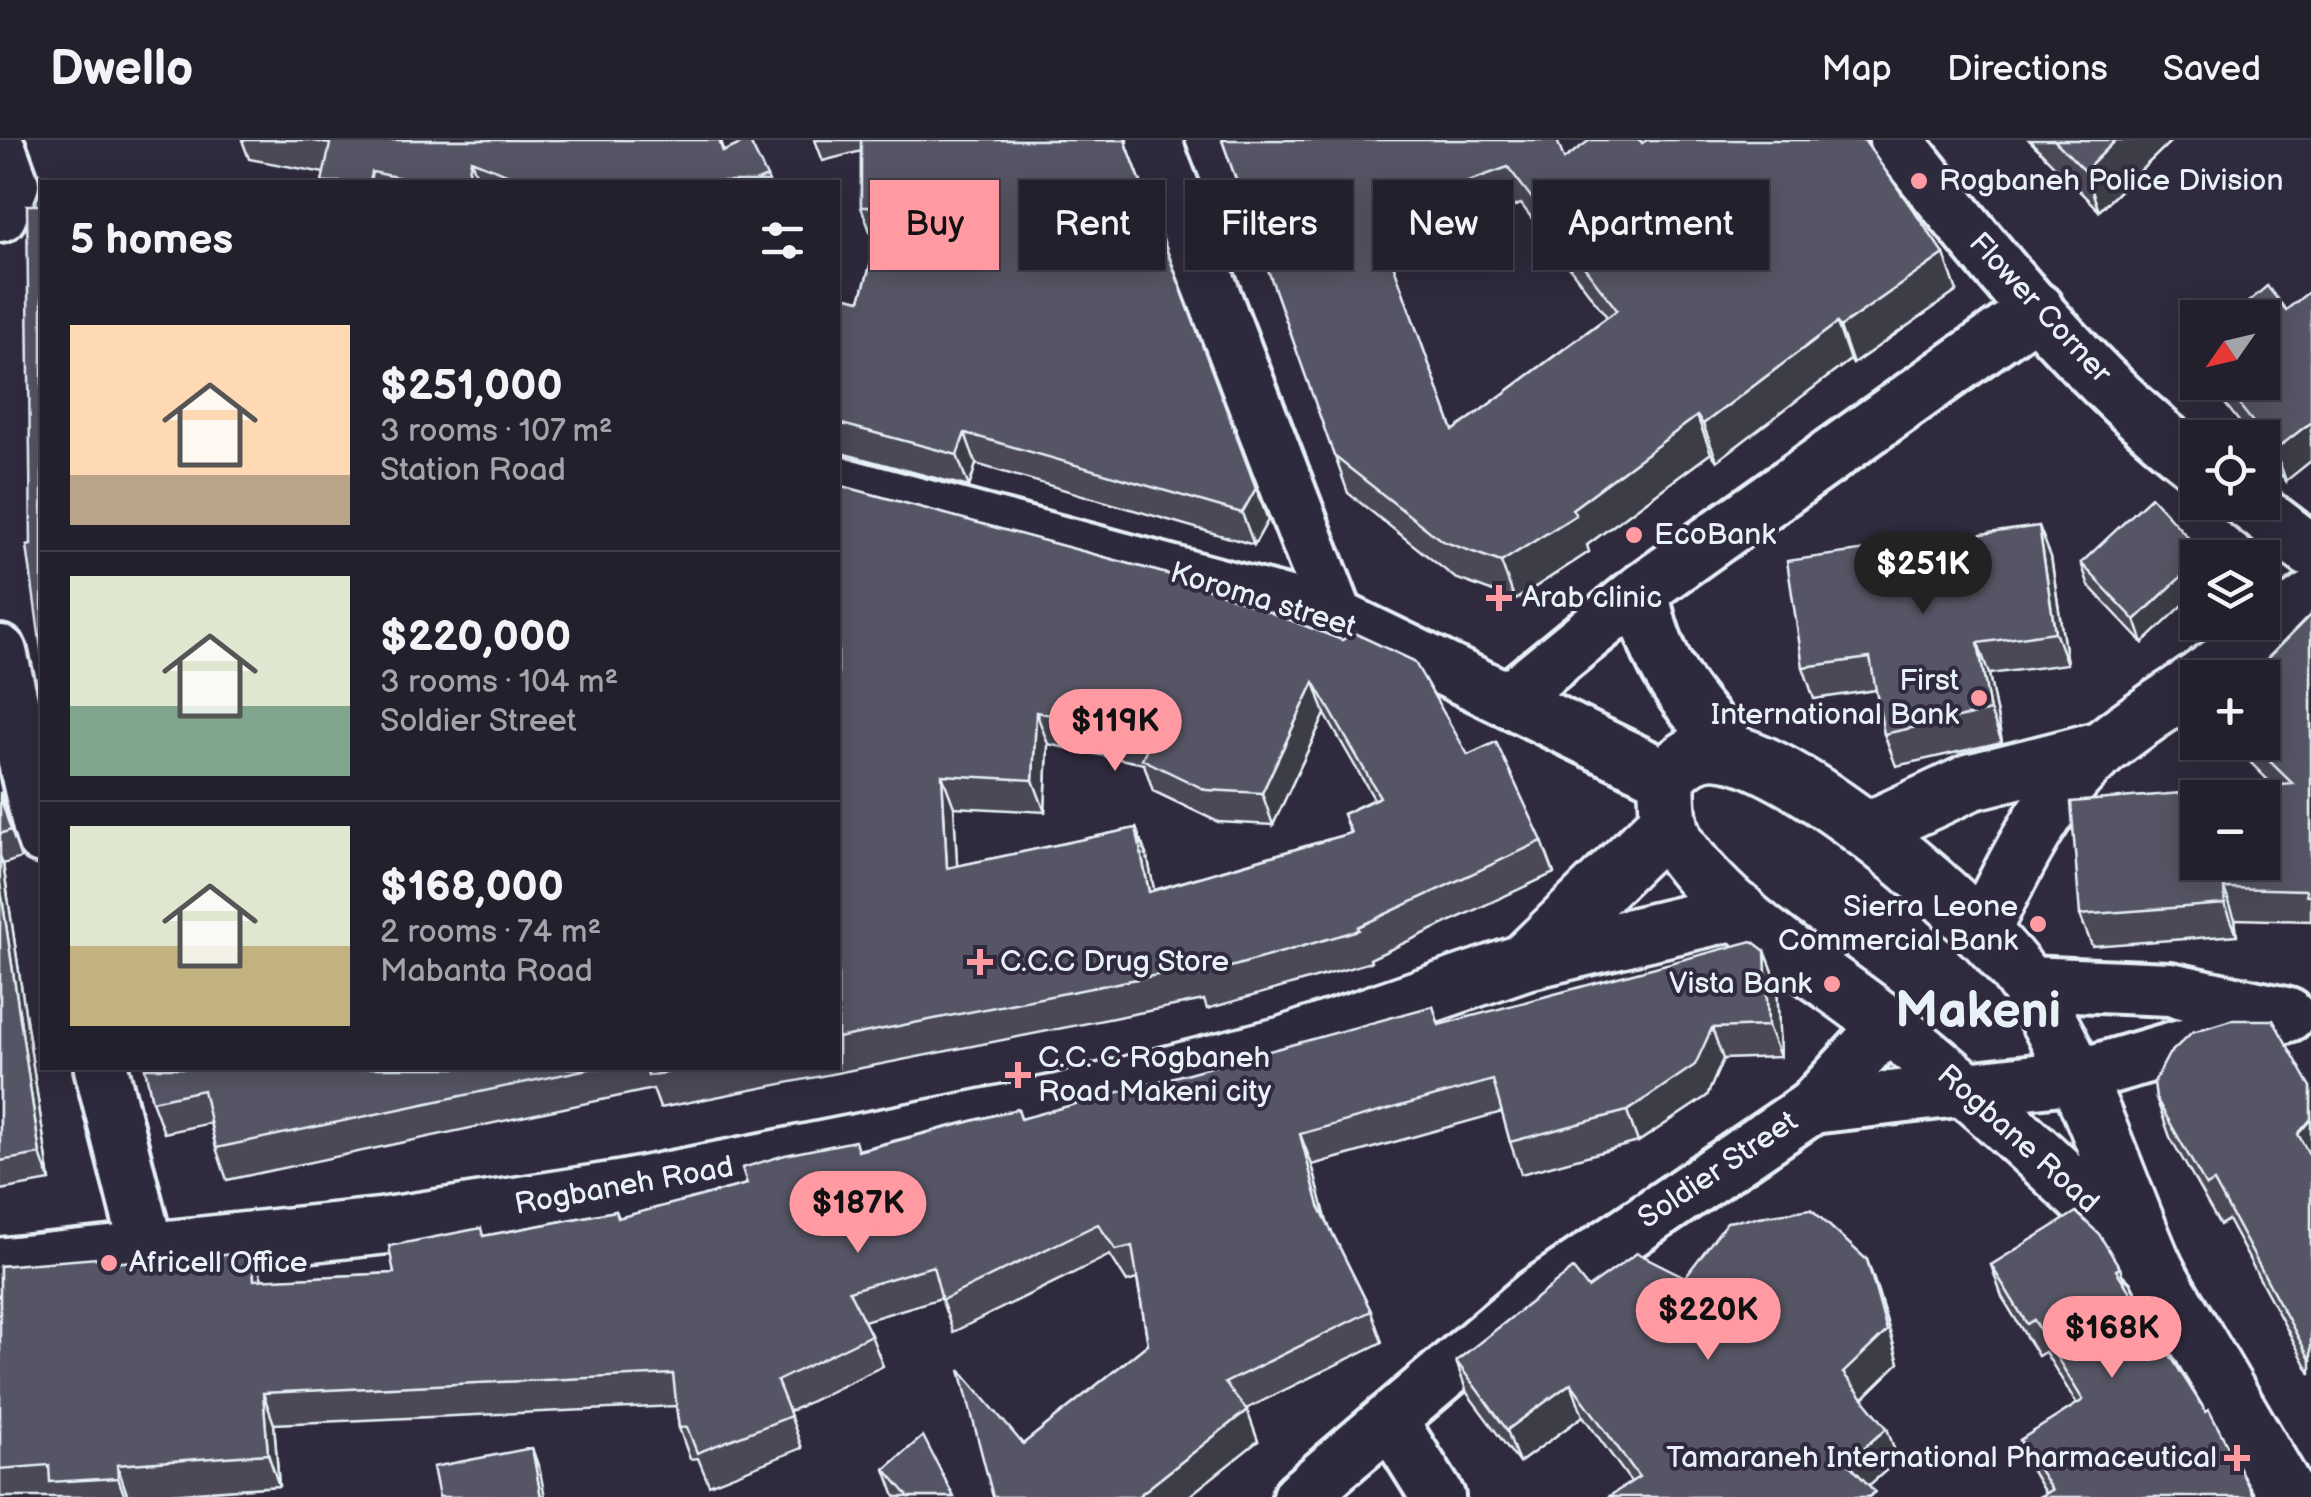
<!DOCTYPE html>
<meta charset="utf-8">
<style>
:root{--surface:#23202e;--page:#2f2d3a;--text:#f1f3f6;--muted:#a3a3aa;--line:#403e4a;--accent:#ff9aa2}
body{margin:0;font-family:"Balsamiq Sans",sans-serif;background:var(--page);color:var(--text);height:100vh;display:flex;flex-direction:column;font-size:38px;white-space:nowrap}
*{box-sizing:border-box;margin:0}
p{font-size:32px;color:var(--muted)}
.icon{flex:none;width:55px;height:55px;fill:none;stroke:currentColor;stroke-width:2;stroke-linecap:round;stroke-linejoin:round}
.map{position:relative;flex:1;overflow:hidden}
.sheet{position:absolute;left:40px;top:40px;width:800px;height:890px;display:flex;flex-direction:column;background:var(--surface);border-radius:0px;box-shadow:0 5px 25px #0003,0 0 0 2px var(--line)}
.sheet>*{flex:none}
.hud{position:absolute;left:870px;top:40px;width:950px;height:90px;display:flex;gap:20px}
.needle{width:65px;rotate:236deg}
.buttons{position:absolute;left:2180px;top:160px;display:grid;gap:20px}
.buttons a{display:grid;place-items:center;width:100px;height:100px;border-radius:0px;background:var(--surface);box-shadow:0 5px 25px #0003,0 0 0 2px var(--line);font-size:50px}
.price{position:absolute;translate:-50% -85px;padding:0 22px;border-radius:35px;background:var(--accent);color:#111;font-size:32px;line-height:65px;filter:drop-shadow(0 2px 5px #0008)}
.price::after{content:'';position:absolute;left:50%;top:60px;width:30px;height:22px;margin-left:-15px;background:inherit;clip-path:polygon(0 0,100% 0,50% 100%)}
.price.selected{background:#222;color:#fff}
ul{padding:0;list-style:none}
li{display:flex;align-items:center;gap:30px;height:250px;padding:0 30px}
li+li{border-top:2px solid var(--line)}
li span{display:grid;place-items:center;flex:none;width:280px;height:200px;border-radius:0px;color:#555}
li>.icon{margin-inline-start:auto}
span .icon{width:120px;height:120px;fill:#fffc;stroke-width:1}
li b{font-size:42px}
h2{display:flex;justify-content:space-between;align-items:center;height:120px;padding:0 30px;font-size:42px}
.tag{padding:0 35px;border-radius:0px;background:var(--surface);box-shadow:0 5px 25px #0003,0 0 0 2px var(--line);font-size:35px;line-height:90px}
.tag.selected{background:var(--accent);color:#111}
header{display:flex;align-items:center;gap:60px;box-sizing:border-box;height:140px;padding:0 50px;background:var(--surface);border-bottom:2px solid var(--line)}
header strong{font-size:48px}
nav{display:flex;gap:55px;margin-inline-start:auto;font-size:35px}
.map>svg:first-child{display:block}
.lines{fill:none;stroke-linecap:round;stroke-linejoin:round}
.minor-casing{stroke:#e8f1f8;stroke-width:60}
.major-casing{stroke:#e8f1f8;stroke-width:62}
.minor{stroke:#2f2a3d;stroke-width:52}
.major{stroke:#2f2a3d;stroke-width:55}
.wall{fill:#4b4957;stroke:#e8f1f8;stroke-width:2.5;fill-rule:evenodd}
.shaded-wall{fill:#3d3c47;stroke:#e8f1f8;stroke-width:2.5}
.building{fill:#575565;stroke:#e8f1f8;stroke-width:2.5;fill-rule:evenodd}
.poi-dot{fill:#ff9aa2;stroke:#2f2a3d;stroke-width:4}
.labels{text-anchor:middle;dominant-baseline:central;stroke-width:8;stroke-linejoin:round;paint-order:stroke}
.poi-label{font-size:30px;fill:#e8f1f8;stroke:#2f2a3d;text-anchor:start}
.street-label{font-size:30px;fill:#e8f1f8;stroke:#2f2a3d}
.town-label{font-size:50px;font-weight:bold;fill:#e8f1f8;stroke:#2f2a3d}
</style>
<header>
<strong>Dwello</strong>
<nav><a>Map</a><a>Directions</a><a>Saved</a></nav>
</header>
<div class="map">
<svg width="2311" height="1357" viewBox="0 0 2311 1357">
<rect width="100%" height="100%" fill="#2f2a3d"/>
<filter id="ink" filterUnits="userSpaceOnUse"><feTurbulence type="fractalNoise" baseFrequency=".01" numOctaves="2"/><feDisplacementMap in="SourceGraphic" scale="20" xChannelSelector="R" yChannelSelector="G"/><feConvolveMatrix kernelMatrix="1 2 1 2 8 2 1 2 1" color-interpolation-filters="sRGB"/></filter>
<g filter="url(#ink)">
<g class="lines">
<defs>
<g id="minor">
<polyline points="1154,0 1337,477"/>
<path d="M1896 0C1984 112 2084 238 2198 325"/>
<polyline points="0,11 12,44 0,75"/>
<polyline points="838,343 1337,477 1667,637"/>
<polyline points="2247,362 2311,411"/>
<path d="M1642 450C1653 524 1686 561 1735 614"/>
<polyline points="0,512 42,697"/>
<polyline points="1510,558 1642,450 2037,169"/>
<polyline points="2026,843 2170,849 2285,874"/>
<polyline points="101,928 148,1113"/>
<polyline points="1812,967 2078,936 2288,875"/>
<polyline points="1390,1280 1438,1357"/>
<polyline points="1299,1357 1535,1156 1812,967 1888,884"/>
</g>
<g id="major">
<polyline points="2202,538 2311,460"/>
<polyline points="1868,690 1971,642 2101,609"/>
<path d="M1981 792C2013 729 2047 654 2103 608 2133 583 2166 563 2198 541"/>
<polyline points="1526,820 1669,681"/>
<path d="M2154 1125C2068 1041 1983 960 1889 886 1820 831 1733 783 1681 710 1666 688 1667 662 1667 637 1681 621 1696 609 1718 611 1796 616 1985 780 2027 845 2083 931 2112 1028 2152 1121 2164 1148 2182 1174 2197 1200 2228 1252 2258 1305 2289 1357"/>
<polyline points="0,1126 384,1086 622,1049 1061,962 1283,905 1524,822 1739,771"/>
</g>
</defs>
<use href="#minor" class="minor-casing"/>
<use href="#major" class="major-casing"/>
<use href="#minor" class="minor"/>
<use href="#major" class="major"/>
</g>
<g class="wall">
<polygon points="242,0 721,0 724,11 767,37 769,42 322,42 324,33 249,19"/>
<polygon points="815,0 1125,0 1268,380 1254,405 976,324 969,347 845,314 838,314 838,155 860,160 878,99 873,99 861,67 861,11 823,21"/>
<path d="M1222 0 1564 19 1642 3 1957 151 1853 224 1850 220 1717 321 1711 313 1587 405 1589 412 1515 460 1455 438 1348 353ZM1521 64 1607 177 1453 291 1388 111Z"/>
<polygon points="2029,0 2172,0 2099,71"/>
<polygon points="2286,170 2286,341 2262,311 2262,298 2252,298 2208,242 2262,242"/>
<path d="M838 345 1178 437 1468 615 1542 701 1554 733 1370 819 1371 822 1207 869 1204 860 660 968 653 949 227 1040 216 1008 210 983 164 993 152 961 145 928H838ZM1325 574 1374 659 1343 674 1350 693 1154 750 1148 720 1136 688 957 726 954 667 1045 672 1048 604 1144 624 1153 651 1218 682 1273 685Z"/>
<polygon points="2204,415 2143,503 2089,446 2081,423"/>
<polygon points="2051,417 2067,524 1989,534 2002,602 1896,626 1884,594 1876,550 1814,559 1803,527"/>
<polygon points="2311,474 2311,781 2235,779 2237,795 2092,806 2080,775 2274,646 2230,602 2262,602"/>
<polygon points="0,652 21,718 3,724 50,1041 0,1050"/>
<polygon points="1765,811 1777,842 1780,917 1723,919 1707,956 1638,1002 1521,1034 1510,1002 1502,972 1312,1025 1326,1080 1371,1171 1382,1202 1246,1269 1258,1301 1023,1304 1148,1204 1137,1139 1127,1142 1110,1115 953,1192 941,1158 864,1181 871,1195 883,1226 789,1272 802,1308 709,1345 698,1318 690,1319 679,1288 676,1266 274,1284 279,1346 128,1357 0,1357 0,1126 111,1123 252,1113 262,1140 394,1133 484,1096 616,1071 619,1078 747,1044 858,1010 1018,969 1021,979"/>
<polygon points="2311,947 2311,1234 2228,1080 2220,1085 2170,997 2156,958"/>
<polygon points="1867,1120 1878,1152 1899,1223 1863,1258 1898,1320 1631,1342 1583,1276 1519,1323 1467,1253 1456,1221 1588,1148 1685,1137"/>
<polygon points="1991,1125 2120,1128 2126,1146 2206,1272 2045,1353 2032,1331 2020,1300 2077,1264 2045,1212 2038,1216 2002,1157"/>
<polygon points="885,1329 954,1357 895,1357"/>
</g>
<g class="shaded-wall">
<polygon points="2116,0 2172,0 2099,71 2085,31"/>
<polygon points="471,20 479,42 467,42"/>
<polygon points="1944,114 1957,151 1853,224 1840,187"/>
<polygon points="1837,183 1850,220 1717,321 1703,284"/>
<polygon points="1697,276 1711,313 1587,405 1589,412 1515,460 1501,422"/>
<polygon points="2311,282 2311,321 2286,341 2275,310"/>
<polygon points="965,293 976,324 969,347 957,315"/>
<polygon points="1256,348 1268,380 1254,405 1242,373"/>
<polygon points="2039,386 2051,417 2067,524 2055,492"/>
<polygon points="2198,421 2198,451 2143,503 2135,480"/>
<polygon points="1978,503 1989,534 2002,602 1990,571"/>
<polygon points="1314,542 1325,574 1273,685 1262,653"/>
<polygon points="1036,572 1048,604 1045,672 1033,640"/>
<polygon points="942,635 954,667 959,760 947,728"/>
<polygon points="0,652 21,718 11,690"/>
<polygon points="1136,688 1148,720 1161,783 1149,752"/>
<polygon points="0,716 3,724 50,1041 40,1014 0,744"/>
<polygon points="2224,748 2235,779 2237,795 2225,764"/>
<polygon points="1765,811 1777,842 1780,917 1768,886"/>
<polygon points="1712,888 1723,919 1707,956 1638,1002 1627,971"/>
<polygon points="2311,979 2311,1029 2298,994"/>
<polygon points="1300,994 1312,1025 1331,1097 1319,1066"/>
<polygon points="252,1113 264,1144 254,1140"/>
<polygon points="1867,1120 1878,1152 1899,1223 1855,1266 1843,1233"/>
<polygon points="1571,1243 1583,1276 1519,1323 1507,1290"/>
<polygon points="263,1253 274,1284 279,1346 268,1314"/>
<polygon points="1247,1270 1258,1301 1188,1357 1137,1357"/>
<polygon points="1887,1288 1898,1320 1859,1354 1847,1322"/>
<polygon points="532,1308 540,1331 545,1357 541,1357"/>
<polygon points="117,1325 128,1357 125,1357 118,1338"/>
</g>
<g class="building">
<polygon points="308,0 719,0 723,12 749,0 767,37 755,42 527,42 471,20 467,42 421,42 372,32 370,42 322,42 330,4"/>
<polygon points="861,0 1125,0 1256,348 1242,373 965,293 957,315 838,283 838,155 860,160 888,67 861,67"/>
<path d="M1222 0H1557L1564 19 1590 0H1640L1642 3 1647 0H1864L1944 114 1840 187 1837 183 1703 284 1697 276 1572 369 1576 375 1501 422 1442 401 1334 316ZM1508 27 1617 170 1453 291 1375 74Z"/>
<polygon points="2054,0 2116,0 2085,31"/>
<polygon points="27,65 42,65 42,516 27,406 31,405"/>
<polygon points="2267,146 2286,170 2311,150 2311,282 2275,310 2221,242 2262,242 2262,178 2229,178"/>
<path d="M838 345 1178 437 1342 500 1354 493 1414 521 1468 615 1496 602 1542 701 1358 787 1359 790 1196 837 1193 828 838 898ZM1314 542 1380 657 1343 674 1351 693 1149 752 1136 688 947 728 942 635 1033 640 1036 572 1152 596 1142 619 1206 650 1262 653Z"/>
<polygon points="2151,357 2204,415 2201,418 2198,418 2198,421 2135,480 2081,423"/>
<polygon points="2039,386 2055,492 1978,503 1990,571 1884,594 1870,518 1803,527 1787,421"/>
<path d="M2311 474V755H2306V750L2224 748 2225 764 2080 775 2071 662 2293 644 2250 602H2262V538H2248ZM2198 658H2262V722H2198Z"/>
<polygon points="0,656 11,690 0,694"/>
<polygon points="0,744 40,1014 0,1021"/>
<polygon points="1752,801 1765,811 1768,886 1712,888 1695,925 1627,971 1510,1002 1493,940 1300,994 1319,1066 1371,1171 1225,1243 1247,1270 1137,1357 993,1357 960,1230 1023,1304 1148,1204 1132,1106 1116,1110 1098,1084 942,1160 933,1126 849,1151 871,1195 777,1241 791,1276 697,1313 687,1287 679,1288 673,1234 263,1253 268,1314 117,1325 118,1338 50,1342 49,1325 0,1329 0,1126 109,1117 109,1123 252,1113 254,1140 394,1133 389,1106 481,1088 483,1096 616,1071 618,1078 747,1044 742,1028 785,1015 855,1001 858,1011 1018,969 1021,979 1433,866 1439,885"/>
<polygon points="2231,880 2273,880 2311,947 2311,979 2298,994 2311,1018 2311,1221 2214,1042 2206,1046 2156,958 2154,942 2169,914 2192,892"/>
<polygon points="145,928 593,928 216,1008 203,950 152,961"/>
<polygon points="646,928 690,928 648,936"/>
<polygon points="1811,1069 1867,1120 1887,1191 1843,1233 1887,1288 1847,1322 1875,1352 1869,1357 1608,1357 1639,1337 1571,1243 1507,1290 1456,1221 1573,1129 1588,1148 1637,1113 1685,1137 1727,1082"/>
<polygon points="2076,1072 2099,1094 2120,1128 2116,1130 2206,1272 2209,1270 2254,1357 2038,1357 2052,1350 2020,1300 2083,1260 2034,1180 2027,1184 1991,1125"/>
<polygon points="923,1296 954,1357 909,1357 885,1329"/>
<polygon points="532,1308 541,1357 439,1357 433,1327"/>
</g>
</g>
<g class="poi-dot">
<circle cx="1919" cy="41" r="10"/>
<circle cx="1634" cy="395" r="10"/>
<path d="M1494 443h10v10h10v10h-10v10h-10v-10h-10v-10h10z"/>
<circle cx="1979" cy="558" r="10"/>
<circle cx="2038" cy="784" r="10"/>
<path d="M975 807h10v10h10v10h-10v10h-10v-10h-10v-10h10z"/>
<circle cx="1832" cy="844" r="10"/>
<path d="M1013 920h10v10h10v10h-10v10h-10v-10h-10v-10h10z"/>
<circle cx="109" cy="1123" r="10"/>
<path d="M2232 1303h10v10h10v10h-10v10h-10v-10h-10v-10h10z"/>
</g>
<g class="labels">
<g class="poi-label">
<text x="1939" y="41">Rogbaneh Police Division</text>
<text x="1654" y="395">EcoBank</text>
<text x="1522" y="458">Arab clinic</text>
<text x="1959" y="541" text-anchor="end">First<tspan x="1959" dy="34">International Bank</tspan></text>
<text x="2018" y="767" text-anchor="end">Sierra Leone<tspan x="2018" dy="34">Commercial Bank</tspan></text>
<text x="1000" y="822">C.C.C Drug Store</text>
<text x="1812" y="844" text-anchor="end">Vista Bank</text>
<text x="1038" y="918">C.C. C Rogbaneh<tspan x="1038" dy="34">Road Makeni city</tspan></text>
<text x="129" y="1123">Africell Office</text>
<text x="2217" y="1318" text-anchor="end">Tamaraneh International Pharmaceutical</text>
</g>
<g class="street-label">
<text transform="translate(2040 168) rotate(47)">Flower Corner</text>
<text transform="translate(1263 460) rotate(17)">Koroma street</text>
<text transform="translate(2018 999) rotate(42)">Rogbane Road</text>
<text transform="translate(1718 1030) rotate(-34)">Soldier Street</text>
<text transform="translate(624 1046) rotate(-10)">Rogbaneh Road</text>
</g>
<g class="town-label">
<text x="1978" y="872">Makeni</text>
</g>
</g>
</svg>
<div class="buttons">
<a><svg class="needle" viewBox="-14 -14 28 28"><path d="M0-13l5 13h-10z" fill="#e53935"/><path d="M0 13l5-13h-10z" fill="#a3a3aa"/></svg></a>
<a><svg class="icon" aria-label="locate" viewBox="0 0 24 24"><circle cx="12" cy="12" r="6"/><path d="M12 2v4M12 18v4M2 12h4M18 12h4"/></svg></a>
<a><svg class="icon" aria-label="layers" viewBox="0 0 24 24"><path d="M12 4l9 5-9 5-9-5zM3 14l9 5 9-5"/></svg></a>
<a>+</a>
<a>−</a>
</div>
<b class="price selected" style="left:1923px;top:477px">$251K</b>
<b class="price" style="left:1115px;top:634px">$119K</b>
<b class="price" style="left:858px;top:1116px">$187K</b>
<b class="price" style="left:1708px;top:1223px">$220K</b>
<b class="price" style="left:2112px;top:1241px">$168K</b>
<div class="hud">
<a class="tag selected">Buy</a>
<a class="tag">Rent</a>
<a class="tag">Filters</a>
<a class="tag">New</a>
<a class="tag">Apartment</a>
</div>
<section class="sheet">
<h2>5 homes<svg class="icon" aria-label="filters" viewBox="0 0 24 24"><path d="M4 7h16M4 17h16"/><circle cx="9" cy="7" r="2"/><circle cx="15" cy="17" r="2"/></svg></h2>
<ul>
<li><span style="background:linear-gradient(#ffd9b3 75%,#b9a48a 0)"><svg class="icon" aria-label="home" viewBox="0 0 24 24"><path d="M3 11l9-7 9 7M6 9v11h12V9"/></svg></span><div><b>$251,000</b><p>3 rooms · 107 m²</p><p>Station Road</p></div></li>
<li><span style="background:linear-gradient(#dfe7d0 65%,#7fa58c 0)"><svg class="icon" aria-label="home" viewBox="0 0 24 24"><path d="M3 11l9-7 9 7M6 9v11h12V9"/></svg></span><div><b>$220,000</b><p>3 rooms · 104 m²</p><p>Soldier Street</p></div></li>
<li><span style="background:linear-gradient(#dfe7d0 60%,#c2b280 0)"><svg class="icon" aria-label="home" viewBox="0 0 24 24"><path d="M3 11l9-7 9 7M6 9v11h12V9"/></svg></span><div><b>$168,000</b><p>2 rooms · 74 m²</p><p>Mabanta Road</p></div></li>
</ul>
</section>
</div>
